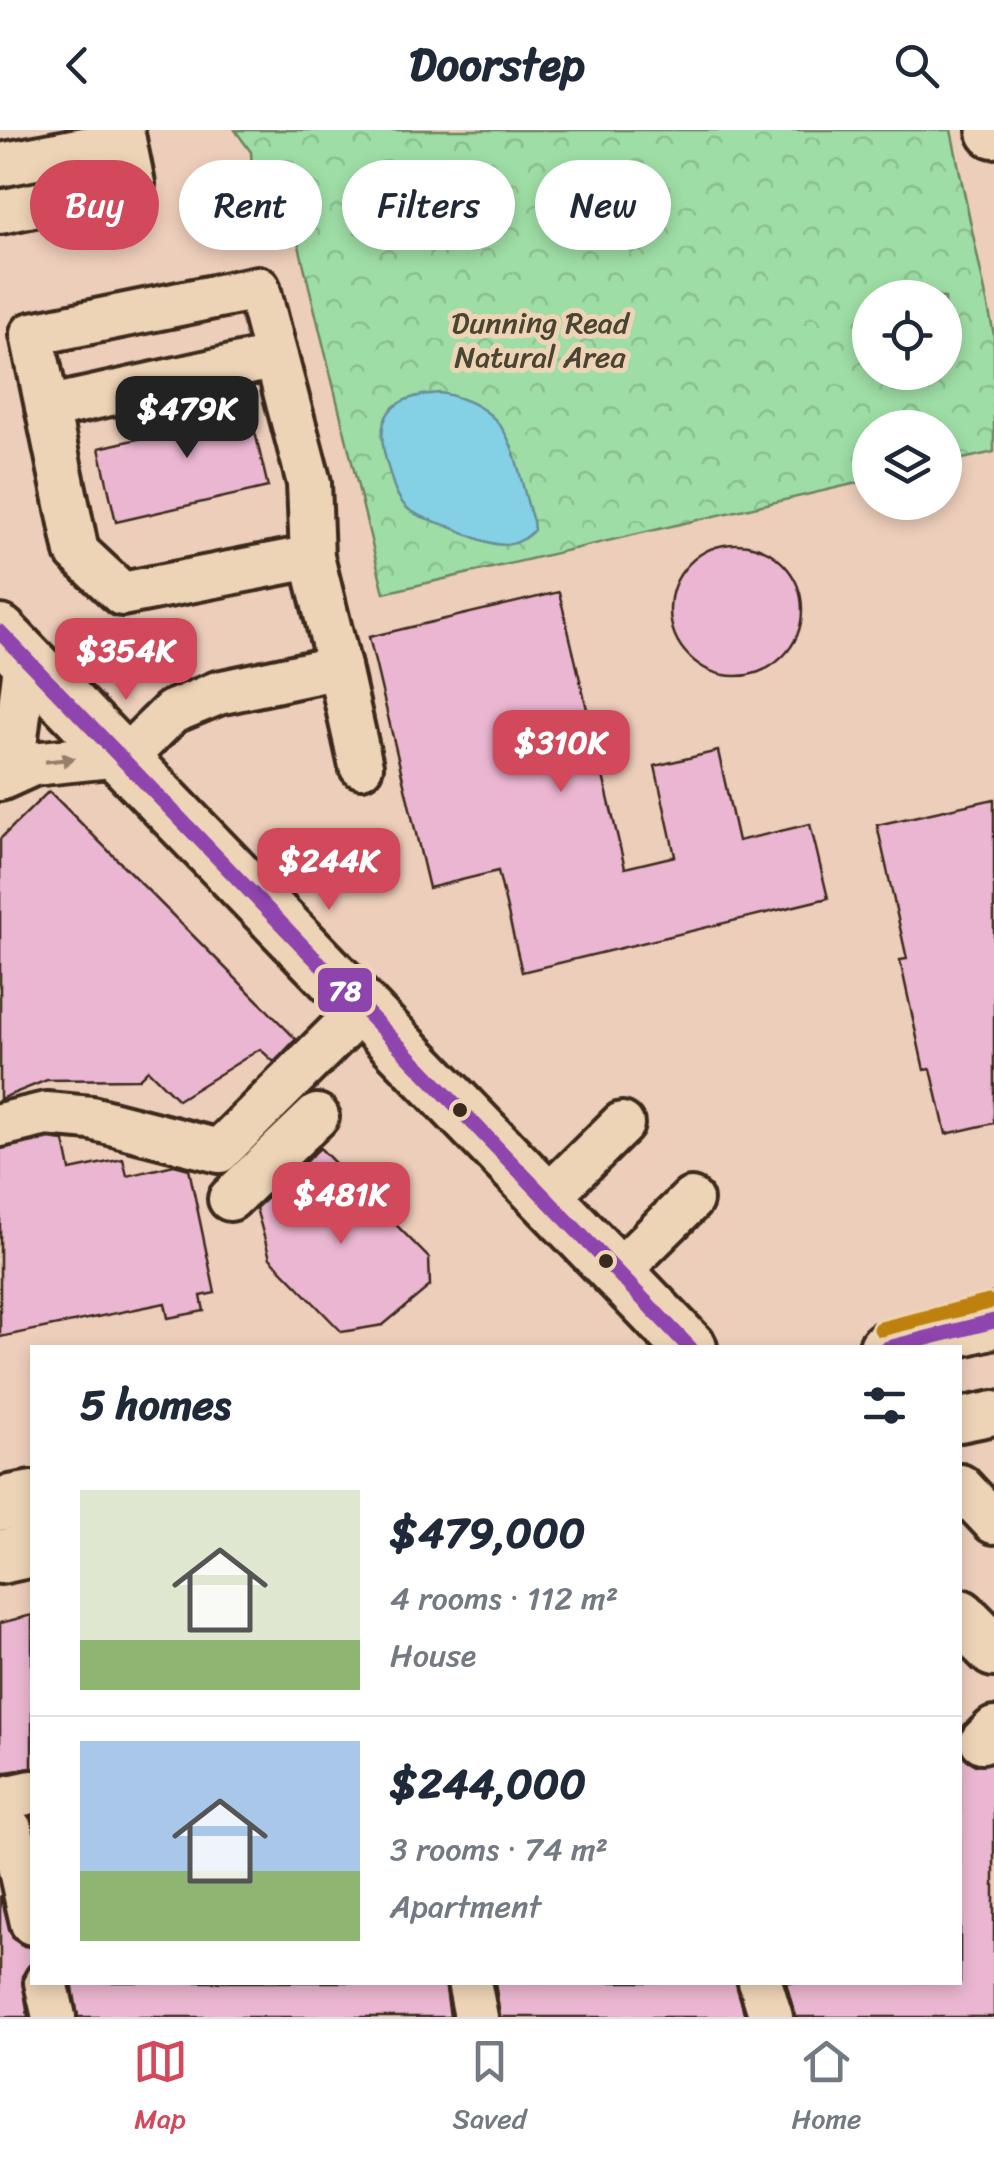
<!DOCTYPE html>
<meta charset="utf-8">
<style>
:root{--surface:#fff;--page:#f6f6f7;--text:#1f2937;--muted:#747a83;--line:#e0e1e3;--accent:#d1495b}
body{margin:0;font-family:Sriracha,sans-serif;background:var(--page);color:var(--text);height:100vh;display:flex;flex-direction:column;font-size:38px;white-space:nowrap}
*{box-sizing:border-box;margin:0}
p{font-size:32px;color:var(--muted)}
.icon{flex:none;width:55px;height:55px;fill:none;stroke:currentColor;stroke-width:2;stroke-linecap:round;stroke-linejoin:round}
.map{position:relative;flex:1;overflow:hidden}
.sheet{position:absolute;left:30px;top:1215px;width:932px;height:640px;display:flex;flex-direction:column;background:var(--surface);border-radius:0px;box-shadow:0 5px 15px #0003}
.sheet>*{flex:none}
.banner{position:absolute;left:30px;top:30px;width:935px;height:90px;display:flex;gap:20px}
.controls{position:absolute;left:852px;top:150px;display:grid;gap:20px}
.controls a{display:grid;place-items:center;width:110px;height:110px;border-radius:50%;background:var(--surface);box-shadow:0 5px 15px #0003;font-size:50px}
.price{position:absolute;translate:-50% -85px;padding:0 22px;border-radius:20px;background:var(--accent);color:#fff;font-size:32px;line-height:65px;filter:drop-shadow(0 2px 5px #0008)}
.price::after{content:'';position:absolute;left:50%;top:60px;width:30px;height:22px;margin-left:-15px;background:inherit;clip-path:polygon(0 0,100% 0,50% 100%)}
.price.active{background:#222;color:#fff}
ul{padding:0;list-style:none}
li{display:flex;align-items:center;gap:30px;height:250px;padding:0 50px}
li+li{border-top:2px solid var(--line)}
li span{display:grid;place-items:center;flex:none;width:280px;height:200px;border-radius:0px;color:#555}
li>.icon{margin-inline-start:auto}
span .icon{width:120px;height:120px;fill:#fffc;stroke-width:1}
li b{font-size:42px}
h2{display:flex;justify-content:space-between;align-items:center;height:120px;padding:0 50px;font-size:42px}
.chip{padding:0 35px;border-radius:45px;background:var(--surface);box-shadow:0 5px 15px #0003;font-size:35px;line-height:90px}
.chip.active{background:var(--accent);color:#fff}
header{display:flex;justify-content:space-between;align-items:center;height:130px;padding:0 50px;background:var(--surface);font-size:45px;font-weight:800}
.dock{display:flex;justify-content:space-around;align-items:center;height:140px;border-top:2px solid var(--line);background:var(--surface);font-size:28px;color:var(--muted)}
.dock a{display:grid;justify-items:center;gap:5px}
.dock .active{color:var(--accent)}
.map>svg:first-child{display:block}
.park{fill:url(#park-crowns);stroke:#6c8462;stroke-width:2.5;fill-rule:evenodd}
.water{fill:#84d0e5;stroke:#678e95;stroke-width:2.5}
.building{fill:#ebb6d1;stroke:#3b2a1e;stroke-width:2.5}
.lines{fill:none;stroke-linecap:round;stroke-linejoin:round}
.minor-casing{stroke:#3b2a1e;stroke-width:50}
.major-casing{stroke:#3b2a1e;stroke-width:60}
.minor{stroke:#eed4b6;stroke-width:42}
.major{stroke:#eed4b6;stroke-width:52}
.bus-1-casing{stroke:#eed4b6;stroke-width:22}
.bus-2-casing{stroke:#eed4b6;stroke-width:22}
.bus-1{stroke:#8e44ad;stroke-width:15}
.bus-2{stroke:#bf8109;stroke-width:15}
.oneway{fill:#947f6a}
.bus-dot{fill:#3b2a1e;stroke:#eed4b6;stroke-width:4}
.labels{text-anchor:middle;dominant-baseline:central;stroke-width:10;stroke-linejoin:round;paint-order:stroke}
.park-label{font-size:30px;fill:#4a4532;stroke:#eed4b6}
.line-badge{stroke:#eed4b6;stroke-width:4}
.badge-label{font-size:28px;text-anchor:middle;font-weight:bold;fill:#fff}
</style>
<header><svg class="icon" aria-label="back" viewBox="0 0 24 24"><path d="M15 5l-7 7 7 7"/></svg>Doorstep<svg class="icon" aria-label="search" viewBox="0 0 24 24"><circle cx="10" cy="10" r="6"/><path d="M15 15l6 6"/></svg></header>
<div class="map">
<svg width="994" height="1887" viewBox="0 0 994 1887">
<defs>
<pattern id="park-crowns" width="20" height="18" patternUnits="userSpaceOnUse" patternTransform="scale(2.5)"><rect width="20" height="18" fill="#9edda5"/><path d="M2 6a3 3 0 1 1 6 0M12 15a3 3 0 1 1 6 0" fill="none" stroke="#89be8e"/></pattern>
</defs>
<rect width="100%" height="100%" fill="#edcebb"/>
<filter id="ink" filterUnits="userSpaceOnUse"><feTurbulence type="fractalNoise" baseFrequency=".01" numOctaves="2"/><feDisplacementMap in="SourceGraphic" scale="20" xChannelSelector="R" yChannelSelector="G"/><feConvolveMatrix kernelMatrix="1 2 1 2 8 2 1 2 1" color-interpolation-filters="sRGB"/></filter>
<g filter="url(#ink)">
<path class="park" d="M235 0H951L994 205V322L945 333V298H870V350L384 463 293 91 254 86 251 22ZM870 168H945V242H870Z"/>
<path class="water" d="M441 263C520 279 512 330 533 391L534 400C508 429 478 408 450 397 436 391 418 388 407 378 396 368 392 351 388 337 372 286 389 266 441 263Z"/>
<g class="building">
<polygon points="245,260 268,357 116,392 99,318 197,295 192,271"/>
<circle cx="736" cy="480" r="66"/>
<polygon points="559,462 625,738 675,726 655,636 718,621 738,711 810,694 828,768 522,842 498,741 429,758 369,507"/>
<polygon points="49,661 296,909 274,932 260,919 178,970 148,940 139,949 47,950 0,969 0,709"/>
<polygon points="994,669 994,993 946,1004 931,939 924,940 900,830 907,829 877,695"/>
<polygon points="48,1009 64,1011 70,1040 123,1029 127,1046 174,1035 189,1039 215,1163 201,1166 204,1181 168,1188 165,1173 0,1207 0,1019"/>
<polygon points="320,1018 429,1128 430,1156 383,1195 342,1202 270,1128 256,1078"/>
<polygon points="32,1485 32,1638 0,1643 0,1493"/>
<polygon points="960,1621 975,1635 994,1632 994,1887 795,1887 786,1852 960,1852"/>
<polygon points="0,1765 13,1809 24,1816 32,1817 32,1832 22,1846 28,1887 0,1887"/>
<polygon points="72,1852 445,1852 450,1887 78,1887"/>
<polygon points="495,1852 736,1852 745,1887 500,1887"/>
</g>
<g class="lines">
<defs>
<g id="minor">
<polyline points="0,35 124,11"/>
<polyline points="0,82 133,54 122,0"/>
<polyline points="47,278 276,227"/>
<polyline points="339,537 361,636"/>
<polyline points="124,629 172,582 218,563 339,537 312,427 122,464 77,422 32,204 258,158 309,353 312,427"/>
<polyline points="3,646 15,616 26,528"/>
<polyline points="0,649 33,634 120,625"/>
<polyline points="0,995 46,984 91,988 219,1021 364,877"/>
<polyline points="547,1068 622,994"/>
<polyline points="230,1069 317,986"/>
<polyline points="618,1142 691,1070"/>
<polyline points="960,1290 994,1283"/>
<polyline points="960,1356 994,1392"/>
<polyline points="982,1611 994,1599"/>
<polyline points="0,1669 32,1662"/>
<polyline points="11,1700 32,1793"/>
<polyline points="46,1852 54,1887"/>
<polyline points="469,1852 476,1887"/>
<polyline points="760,1852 771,1887"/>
</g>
<g id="major">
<polyline points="994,0 994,1"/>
<polyline points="0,502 690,1218"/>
<polyline points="886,1218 994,1191"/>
<polyline points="0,1374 32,1368"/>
<polyline points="0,1427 32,1420"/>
<polyline points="960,1486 994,1520"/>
</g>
</defs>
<use href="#minor" class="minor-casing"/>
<use href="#major" class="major-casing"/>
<use href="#minor" class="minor"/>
<use href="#major" class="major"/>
<defs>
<g id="bus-1">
<polyline points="0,502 690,1218"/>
<polyline points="888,1218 994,1191"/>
</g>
<polyline id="bus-2" points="881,1199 989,1172"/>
</defs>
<use href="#bus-1" class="bus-1-casing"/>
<use href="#bus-2" class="bus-2-casing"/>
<use href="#bus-1" class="bus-1"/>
<use href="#bus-2" class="bus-2"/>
</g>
<defs><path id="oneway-solid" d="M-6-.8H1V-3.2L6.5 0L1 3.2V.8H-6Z" transform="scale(2.5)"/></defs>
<use class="oneway" href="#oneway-solid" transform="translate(60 630) rotate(-7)"/>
</g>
<g class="bus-dot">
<circle cx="460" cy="980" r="9"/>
<circle cx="606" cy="1131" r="9"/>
</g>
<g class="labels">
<g class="park-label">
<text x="540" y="193">Dunning Read<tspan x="540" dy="34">Natural Area</tspan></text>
</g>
</g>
<rect class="line-badge" x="316" y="836" width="58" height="48" rx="10" fill="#8e44ad"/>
<g class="badge-label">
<text x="345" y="870">78</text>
</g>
</svg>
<div class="controls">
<a><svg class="icon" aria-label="locate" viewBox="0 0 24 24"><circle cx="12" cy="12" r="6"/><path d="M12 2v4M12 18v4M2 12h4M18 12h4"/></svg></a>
<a><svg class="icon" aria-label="layers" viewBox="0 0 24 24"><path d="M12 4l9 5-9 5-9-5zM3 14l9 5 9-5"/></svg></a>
</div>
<b class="price active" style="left:187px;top:331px">$479K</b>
<b class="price" style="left:126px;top:573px">$354K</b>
<b class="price" style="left:561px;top:665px">$310K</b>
<b class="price" style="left:329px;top:783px">$244K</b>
<b class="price" style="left:341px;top:1117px">$481K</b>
<div class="banner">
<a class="chip active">Buy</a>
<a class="chip">Rent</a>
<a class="chip">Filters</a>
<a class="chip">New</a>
</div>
<section class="sheet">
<h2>5 homes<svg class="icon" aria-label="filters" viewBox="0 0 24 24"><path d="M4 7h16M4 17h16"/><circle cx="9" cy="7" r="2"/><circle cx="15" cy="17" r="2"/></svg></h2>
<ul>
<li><span style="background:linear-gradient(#dfe7d0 75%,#8fb573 0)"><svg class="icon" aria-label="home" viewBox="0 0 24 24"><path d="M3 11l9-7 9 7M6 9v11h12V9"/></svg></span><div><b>$479,000</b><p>4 rooms · 112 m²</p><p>House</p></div></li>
<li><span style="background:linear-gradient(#a9c7e8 65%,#8fb573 0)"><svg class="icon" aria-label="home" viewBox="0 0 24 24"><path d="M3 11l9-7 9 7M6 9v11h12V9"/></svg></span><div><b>$244,000</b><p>3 rooms · 74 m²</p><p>Apartment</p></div></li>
</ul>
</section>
</div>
<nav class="dock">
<a class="active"><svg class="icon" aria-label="map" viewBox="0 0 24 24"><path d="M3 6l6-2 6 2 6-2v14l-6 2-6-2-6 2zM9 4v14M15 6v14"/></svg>Map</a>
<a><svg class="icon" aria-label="saved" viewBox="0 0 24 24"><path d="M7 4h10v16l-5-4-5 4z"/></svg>Saved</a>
<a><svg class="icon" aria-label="home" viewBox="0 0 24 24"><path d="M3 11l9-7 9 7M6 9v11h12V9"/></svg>Home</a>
</nav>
